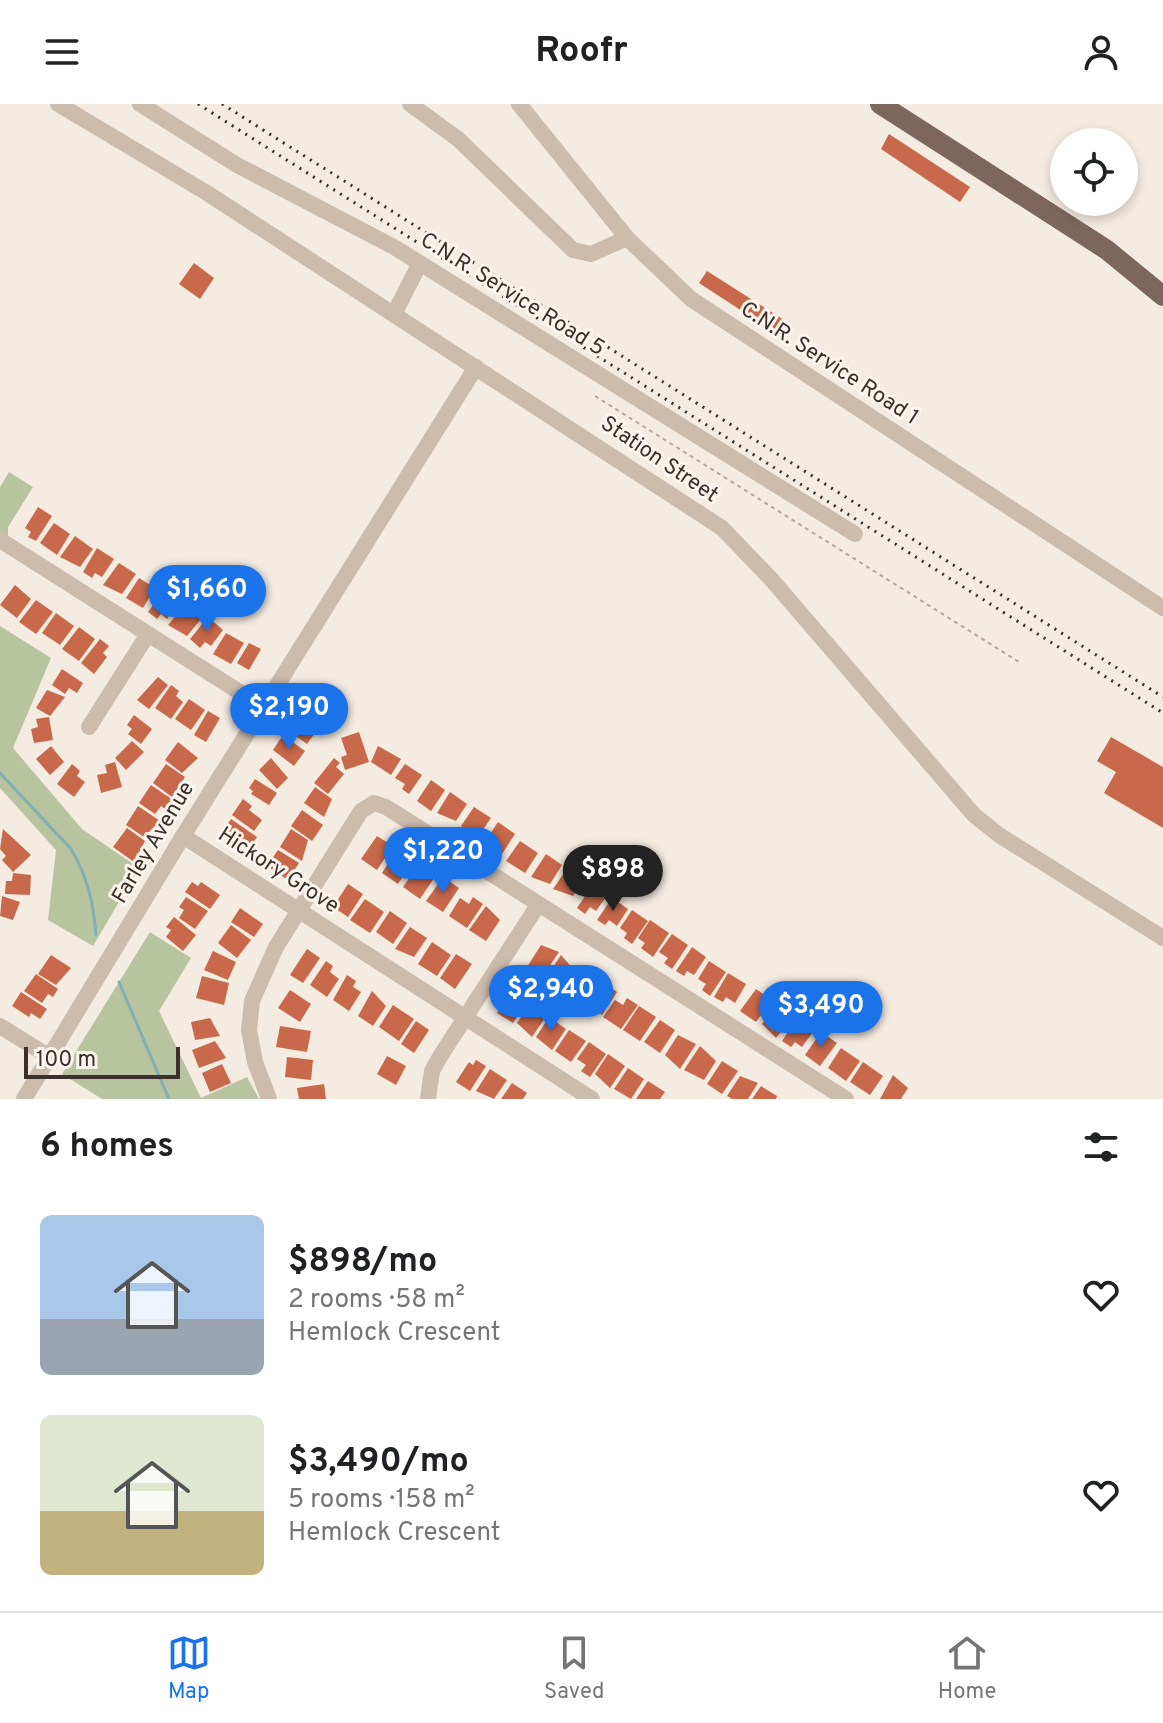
<!DOCTYPE html>
<meta charset="utf-8">
<style>
:root{--surface:#fff;--page:#f6f6f6;--text:#202124;--muted:#757577;--line:#e0e0e0;--accent:#1a73e8}
body{margin:0;font-family:Overpass,sans-serif;background:var(--page);color:var(--text);height:100vh;display:flex;flex-direction:column;font-size:30px;white-space:nowrap}
*{box-sizing:border-box;margin:0}
p{font-size:26px;color:var(--muted)}
.icon{flex:none;width:44px;height:44px;fill:none;stroke:currentColor;stroke-width:2;stroke-linecap:round;stroke-linejoin:round}
.map{position:relative;height:995px;overflow:hidden}
.details{display:flex;flex-direction:column;background:var(--surface);flex:1}
.details>*{flex:none}
.tools{position:absolute;left:1050px;top:24px;display:grid;gap:16px}
.tools a{display:grid;place-items:center;width:88px;height:88px;border-radius:50%;background:var(--surface);box-shadow:0 4px 12px #0003;font-size:40px}
.scale{position:absolute;left:24px;bottom:20px;width:156px;box-sizing:border-box;padding-left:8px;border:4px solid #3b302b;border-top:0;font-size:22px;line-height:28px;white-space:nowrap;color:#3b302b;-webkit-text-stroke:6px #fbf5ee;paint-order:stroke}
.price{position:absolute;translate:-50% -68px;padding:0 18px;border-radius:28px;background:var(--accent);color:#fff;font-size:26px;line-height:52px;filter:drop-shadow(0 2px 4px #0008)}
.price::after{content:'';position:absolute;left:50%;top:48px;width:24px;height:18px;margin-left:-12px;background:inherit;clip-path:polygon(0 0,100% 0,50% 100%)}
.price.active{background:#222;color:#fff}
ul{padding:0;list-style:none}
li{display:flex;align-items:center;gap:24px;height:200px;padding:0 40px}
li span{display:grid;place-items:center;flex:none;width:224px;height:160px;border-radius:12px;color:#555}
li>.icon{margin-inline-start:auto}
span .icon{width:96px;height:96px;fill:#fffc;stroke-width:1}
li b{font-size:34px}
h2{display:flex;justify-content:space-between;align-items:center;height:96px;padding:0 40px;font-size:34px}
header{display:flex;justify-content:space-between;align-items:center;height:104px;padding:0 40px;background:var(--surface);font-size:36px;font-weight:700}
.menu{display:flex;justify-content:space-around;align-items:center;height:112px;border-top:2px solid var(--line);background:var(--surface);font-size:22px;color:var(--muted)}
.menu a{display:grid;justify-items:center;gap:4px}
.menu .active{color:var(--accent)}
.map>svg:first-child{display:block}
.green{fill:#b8c4a0}
.lines{fill:none;stroke-linecap:round;stroke-linejoin:round}
.stream{stroke:#7fb0b2;stroke-width:3}
.building{fill:#c8694b}
.path{stroke:#b9a596;stroke-width:2;stroke-dasharray:4 4;stroke-linecap:butt}
.minor{stroke:#cdbbac;stroke-width:16}
.major{stroke:#7d675c;stroke-width:20}
.rail{stroke:#3b302b;stroke-width:3;stroke-dasharray:2 6;stroke-linecap:butt}
.labels{text-anchor:middle;dominant-baseline:central;stroke-width:6;stroke-linejoin:round;paint-order:stroke}
.street-label{font-size:22px;fill:#3b302b;stroke:#fbf5ee}
</style>
<header><svg class="icon" aria-label="menu" viewBox="0 0 24 24"><path d="M4 6h16M4 12h16M4 18h16"/></svg>Roofr<svg class="icon" aria-label="person" viewBox="0 0 24 24"><circle cx="12" cy="8" r="4"/><path d="M4 21q1-7 8-7t8 7"/></svg></header>
<div class="map">
<svg width="1163" height="995" viewBox="0 0 1163 995">
<rect width="100%" height="100%" fill="#f4ebe1"/>
<g class="green">
<polygon points="9,368 33,383 8,423 8,433 0,428 0,383"/>
<polygon points="0,522 51,554 13,644 82,725 139,764 93,842 48,816 56,746 0,684"/>
<polygon points="150,828 191,854 159,907 201,994 247,973 259,995 102,995 62,970"/>
</g>
<g class="lines">
<g class="stream">
<path d="M0 669 71 745C87 771 94 801 96 831"/>
<polyline points="119,878 169,995"/>
</g>
</g>
<g class="building">
<polygon points="889,30 970,83 960,98 881,45"/>
<polygon points="194,159 214,174 200,195 179,180"/>
<polygon points="707,167 784,216 776,229 699,179"/>
<polygon points="38,403 52,412 36,437 28,433 31,428 25,424"/>
<polygon points="54,419 70,430 57,451 40,439"/>
<polygon points="75,432 93,445 80,463 60,453"/>
<polygon points="97,444 114,455 102,473 95,469 92,474 83,468"/>
<polygon points="119,459 136,470 122,490 103,481"/>
<polygon points="139,474 155,484 143,504 126,494"/>
<polygon points="15,481 31,495 17,514 0,501"/>
<polygon points="164,486 180,498 167,515 161,510 157,515 148,508"/>
<polygon points="36,496 53,508 36,530 19,518"/>
<polygon points="185,501 201,515 187,532 168,521"/>
<polygon points="56,509 74,522 60,541 42,529"/>
<polygon points="208,513 223,526 211,542 205,538 200,544 190,535"/>
<polygon points="79,523 95,535 79,557 62,545"/>
<polygon points="226,529 244,539 231,560 213,550"/>
<polygon points="100,535 109,542 103,549 107,553 94,570 81,559"/>
<polygon points="249,539 261,545 249,566 237,559"/>
<polygon points="62,565 83,579 77,589 69,584 65,590 52,581"/>
<polygon points="158,573 168,581 149,605 137,596"/>
<polygon points="171,581 179,587 176,592 183,598 171,615 155,604"/>
<polygon points="47,586 65,593 50,612 36,604"/>
<polygon points="309,588 334,605 325,618 301,600"/>
<polygon points="189,595 205,606 191,626 175,615"/>
<polygon points="208,607 220,614 206,638 194,631"/>
<polygon points="297,608 305,615 302,619 315,629 307,640 285,624"/>
<polygon points="134,611 152,625 141,640 128,630 132,625 127,621"/>
<polygon points="49,613 53,636 34,639 31,625 38,623 36,615"/>
<polygon points="359,628 369,658 345,666 341,653 347,651 341,634"/>
<polygon points="283,631 305,647 294,662 273,646"/>
<polygon points="1111,633 1163,663 1163,724 1104,689 1116,668 1097,657"/>
<polygon points="132,637 144,648 126,666 115,654"/>
<polygon points="178,638 198,654 182,669 165,656"/>
<polygon points="51,642 64,658 50,671 36,655"/>
<polygon points="378,642 401,655 391,671 371,658"/>
<polygon points="271,654 288,674 277,685 259,666"/>
<polygon points="334,654 340,659 336,663 344,670 328,690 314,679"/>
<polygon points="115,658 122,683 101,689 97,671 107,669 105,661"/>
<polygon points="72,660 80,667 77,672 85,678 74,693 57,680"/>
<polygon points="166,660 185,673 172,693 153,679"/>
<polygon points="405,660 422,671 409,690 402,685 405,680 395,674"/>
<polygon points="255,675 277,689 269,701 251,690 253,687 249,684"/>
<polygon points="431,676 445,686 431,707 417,697"/>
<polygon points="151,681 173,696 167,706 161,702 155,710 139,699"/>
<polygon points="315,683 332,695 324,713 304,699"/>
<polygon points="450,688 467,700 456,717 437,709"/>
<polygon points="243,695 252,702 249,706 262,716 254,727 232,711"/>
<polygon points="138,702 160,717 144,733 126,721"/>
<polygon points="474,703 491,714 475,737 461,722"/>
<polygon points="302,706 323,721 312,737 291,722"/>
<polygon points="231,715 257,733 246,749 221,730"/>
<polygon points="498,718 515,730 502,750 483,741"/>
<polygon points="127,724 145,737 134,758 113,743"/>
<polygon points="3,725 31,751 13,768 2,756 6,752 0,745"/>
<polygon points="291,725 308,736 302,757 280,743"/>
<polygon points="377,732 393,742 377,766 361,755"/>
<polygon points="520,737 538,749 525,769 506,757"/>
<polygon points="278,746 299,759 288,776 267,762"/>
<polygon points="397,746 413,757 398,780 382,769"/>
<polygon points="546,750 562,761 550,780 531,773"/>
<polygon points="419,760 436,771 420,795 403,783"/>
<polygon points="568,763 585,774 573,792 553,785"/>
<polygon points="13,769 31,771 30,791 5,790 6,777 12,777"/>
<polygon points="443,773 459,784 443,808 426,797"/>
<polygon points="192,778 198,782 201,778 220,791 210,805 185,788"/>
<polygon points="348,780 363,790 348,813 333,803"/>
<polygon points="593,780 608,790 596,807 590,803 585,810 577,804"/>
<polygon points="2,792 20,798 13,816 0,812"/>
<polygon points="186,793 208,807 195,825 179,814 184,806 179,803"/>
<polygon points="473,793 483,800 467,824 449,812 460,794 469,800"/>
<polygon points="612,794 628,805 617,822 609,816 605,821 597,816"/>
<polygon points="365,795 384,808 370,829 350,816"/>
<polygon points="486,802 500,816 486,837 469,826"/>
<polygon points="240,804 263,820 254,833 231,818"/>
<polygon points="632,806 648,817 632,840 624,834 627,829 620,824"/>
<polygon points="390,807 407,819 393,840 376,828"/>
<polygon points="174,813 196,831 183,847 166,833 171,826 166,823"/>
<polygon points="650,816 669,829 653,853 641,844 645,839 638,834"/>
<polygon points="231,821 251,836 237,854 218,839"/>
<polygon points="410,823 427,834 414,853 395,845"/>
<polygon points="672,830 688,841 672,865 664,859 668,854 659,848"/>
<polygon points="432,838 451,851 437,872 418,860"/>
<polygon points="541,841 559,848 542,873 527,863"/>
<polygon points="692,843 706,853 694,871 687,867 684,872 676,867"/>
<polygon points="307,845 320,854 303,879 290,871"/>
<polygon points="213,847 236,858 228,876 204,866"/>
<polygon points="456,850 472,860 455,885 440,874"/>
<polygon points="51,851 71,864 56,881 38,870"/>
<polygon points="561,851 574,866 562,884 556,879 553,884 544,877"/>
<polygon points="326,857 333,862 330,868 339,875 327,893 310,881"/>
<polygon points="709,857 726,868 710,892 702,886 706,880 698,875"/>
<polygon points="589,868 598,874 582,898 566,887 577,870 585,875"/>
<polygon points="728,869 746,880 735,899 726,893 723,898 714,893"/>
<polygon points="36,870 58,885 53,893 48,890 42,899 24,887"/>
<polygon points="347,871 356,877 353,883 361,888 349,907 333,896"/>
<polygon points="202,872 229,879 224,901 196,894"/>
<polygon points="609,882 617,888 602,911 586,900 597,883 605,888"/>
<polygon points="756,885 772,896 756,918 740,907"/>
<polygon points="290,886 311,900 300,918 278,904"/>
<polygon points="512,886 528,897 513,919 497,909"/>
<polygon points="372,887 386,902 373,922 358,912"/>
<polygon points="21,888 47,905 40,915 31,909 29,913 12,902"/>
<polygon points="627,894 638,901 621,925 603,913 615,896 623,901"/>
<polygon points="779,899 794,911 776,934 762,920"/>
<polygon points="530,900 547,911 532,933 517,919"/>
<polygon points="393,901 414,915 399,937 379,923"/>
<polygon points="639,902 656,913 640,937 623,926"/>
<polygon points="549,913 566,925 552,946 536,933"/>
<polygon points="210,914 220,932 195,936 191,918"/>
<polygon points="798,914 815,925 802,943 795,938 791,943 782,937"/>
<polygon points="660,916 675,926 660,949 644,938"/>
<polygon points="416,917 429,926 414,949 401,940"/>
<polygon points="280,922 311,927 307,948 276,943"/>
<polygon points="569,926 586,937 571,958 555,947"/>
<polygon points="821,928 837,939 820,962 805,951"/>
<polygon points="678,931 696,940 680,965 665,951"/>
<polygon points="215,937 226,954 199,964 192,946"/>
<polygon points="589,938 606,950 590,973 581,967 586,961 577,955"/>
<polygon points="700,942 716,957 704,976 684,966"/>
<polygon points="841,944 860,957 846,977 828,964"/>
<polygon points="608,950 625,962 610,984 595,970"/>
<polygon points="387,952 406,962 396,981 377,970"/>
<polygon points="287,953 313,956 311,976 285,973"/>
<polygon points="476,956 486,962 470,987 456,978 469,958 473,961"/>
<polygon points="722,957 738,967 722,990 707,980"/>
<polygon points="863,958 883,972 870,991 850,978"/>
<polygon points="222,960 231,979 210,988 202,969"/>
<polygon points="628,964 644,975 631,995 614,985"/>
<polygon points="490,965 507,976 494,995 476,987"/>
<polygon points="893,971 908,984 901,995 880,995"/>
<polygon points="740,972 758,979 748,995 732,995 727,992"/>
<polygon points="648,977 665,988 660,995 636,995"/>
<polygon points="512,979 527,989 523,995 501,995"/>
<polygon points="324,980 326,995 299,995 297,984"/>
<polygon points="761,982 777,992 776,995 752,995"/>
</g>
<g class="lines">
<polyline class="path" points="595,292 1019,558"/>
<g class="minor">
<polyline points="58,0 207,89 722,424 771,475 974,711 999,731 1163,834"/>
<polyline points="140,0 237,61 394,143 855,430"/>
<polyline points="410,0 458,35 573,146 591,150 627,134"/>
<polyline points="519,0 627,134 691,195 1163,504"/>
<polyline points="394,210 419,161"/>
<polyline points="0,436 263,603"/>
<polyline points="89,623 148,530"/>
<polyline points="183,732 592,995"/>
<polyline points="0,922 50,953"/>
<polyline points="24,995 183,732 476,263"/>
<polyline points="269,995 255,958 249,926 252,897 276,843 361,707 374,699 386,703 846,995"/>
<polyline points="428,995 432,967 441,951 538,801"/>
</g>
<polyline class="major" points="880,0 1107,146 1163,192"/>
<g class="rail">
<polyline points="198,0 1163,609"/>
<polyline points="222,0 1163,593"/>
</g>
</g>
<g class="labels">
<g class="street-label">
<text transform="translate(512 191) rotate(32)">C.N.R. Service Road 5</text>
<text transform="translate(829 260) rotate(33)">C.N.R. Service Road 1</text>
<text transform="translate(659 356) rotate(34)">Station Street</text>
<text transform="translate(154 739) rotate(-59)">Farley Avenue</text>
<text transform="translate(278 767) rotate(33)">Hickory Grove</text>
</g>
</g>
</svg>
<div class="tools">
<a><svg class="icon" aria-label="locate" viewBox="0 0 24 24"><circle cx="12" cy="12" r="6"/><path d="M12 2v4M12 18v4M2 12h4M18 12h4"/></svg></a>
</div>
<div class="scale">100 m</div>
<b class="price" style="left:207px;top:529px">$1,660</b>
<b class="price" style="left:289px;top:647px">$2,190</b>
<b class="price" style="left:443px;top:791px">$1,220</b>
<b class="price active" style="left:613px;top:809px">$898</b>
<b class="price" style="left:551px;top:929px">$2,940</b>
<b class="price" style="left:821px;top:945px">$3,490</b>
</div>
<section class="details">
<h2>6 homes<svg class="icon" aria-label="filters" viewBox="0 0 24 24"><path d="M4 7h16M4 17h16"/><circle cx="9" cy="7" r="2"/><circle cx="15" cy="17" r="2"/></svg></h2>
<ul>
<li><span style="background:linear-gradient(#a9c7e8 65%,#9aa5b1 0)"><svg class="icon" aria-label="home" viewBox="0 0 24 24"><path d="M3 11l9-7 9 7M6 9v11h12V9"/></svg></span><div><b>$898/mo</b><p>2 rooms · 58 m²</p><p>Hemlock Crescent</p></div><svg class="icon" aria-label="heart" viewBox="0 0 24 24"><path d="M12 20l-8-8c-3-5 5-10 8-4 3-6 11-1 8 4z"/></svg></li>
<li><span style="background:linear-gradient(#dfe7d0 60%,#c2b280 0)"><svg class="icon" aria-label="home" viewBox="0 0 24 24"><path d="M3 11l9-7 9 7M6 9v11h12V9"/></svg></span><div><b>$3,490/mo</b><p>5 rooms · 158 m²</p><p>Hemlock Crescent</p></div><svg class="icon" aria-label="heart" viewBox="0 0 24 24"><path d="M12 20l-8-8c-3-5 5-10 8-4 3-6 11-1 8 4z"/></svg></li>
</ul>
</section>
<nav class="menu">
<a class="active"><svg class="icon" aria-label="map" viewBox="0 0 24 24"><path d="M3 6l6-2 6 2 6-2v14l-6 2-6-2-6 2zM9 4v14M15 6v14"/></svg>Map</a>
<a><svg class="icon" aria-label="saved" viewBox="0 0 24 24"><path d="M7 4h10v16l-5-4-5 4z"/></svg>Saved</a>
<a><svg class="icon" aria-label="home" viewBox="0 0 24 24"><path d="M3 11l9-7 9 7M6 9v11h12V9"/></svg>Home</a>
</nav>
